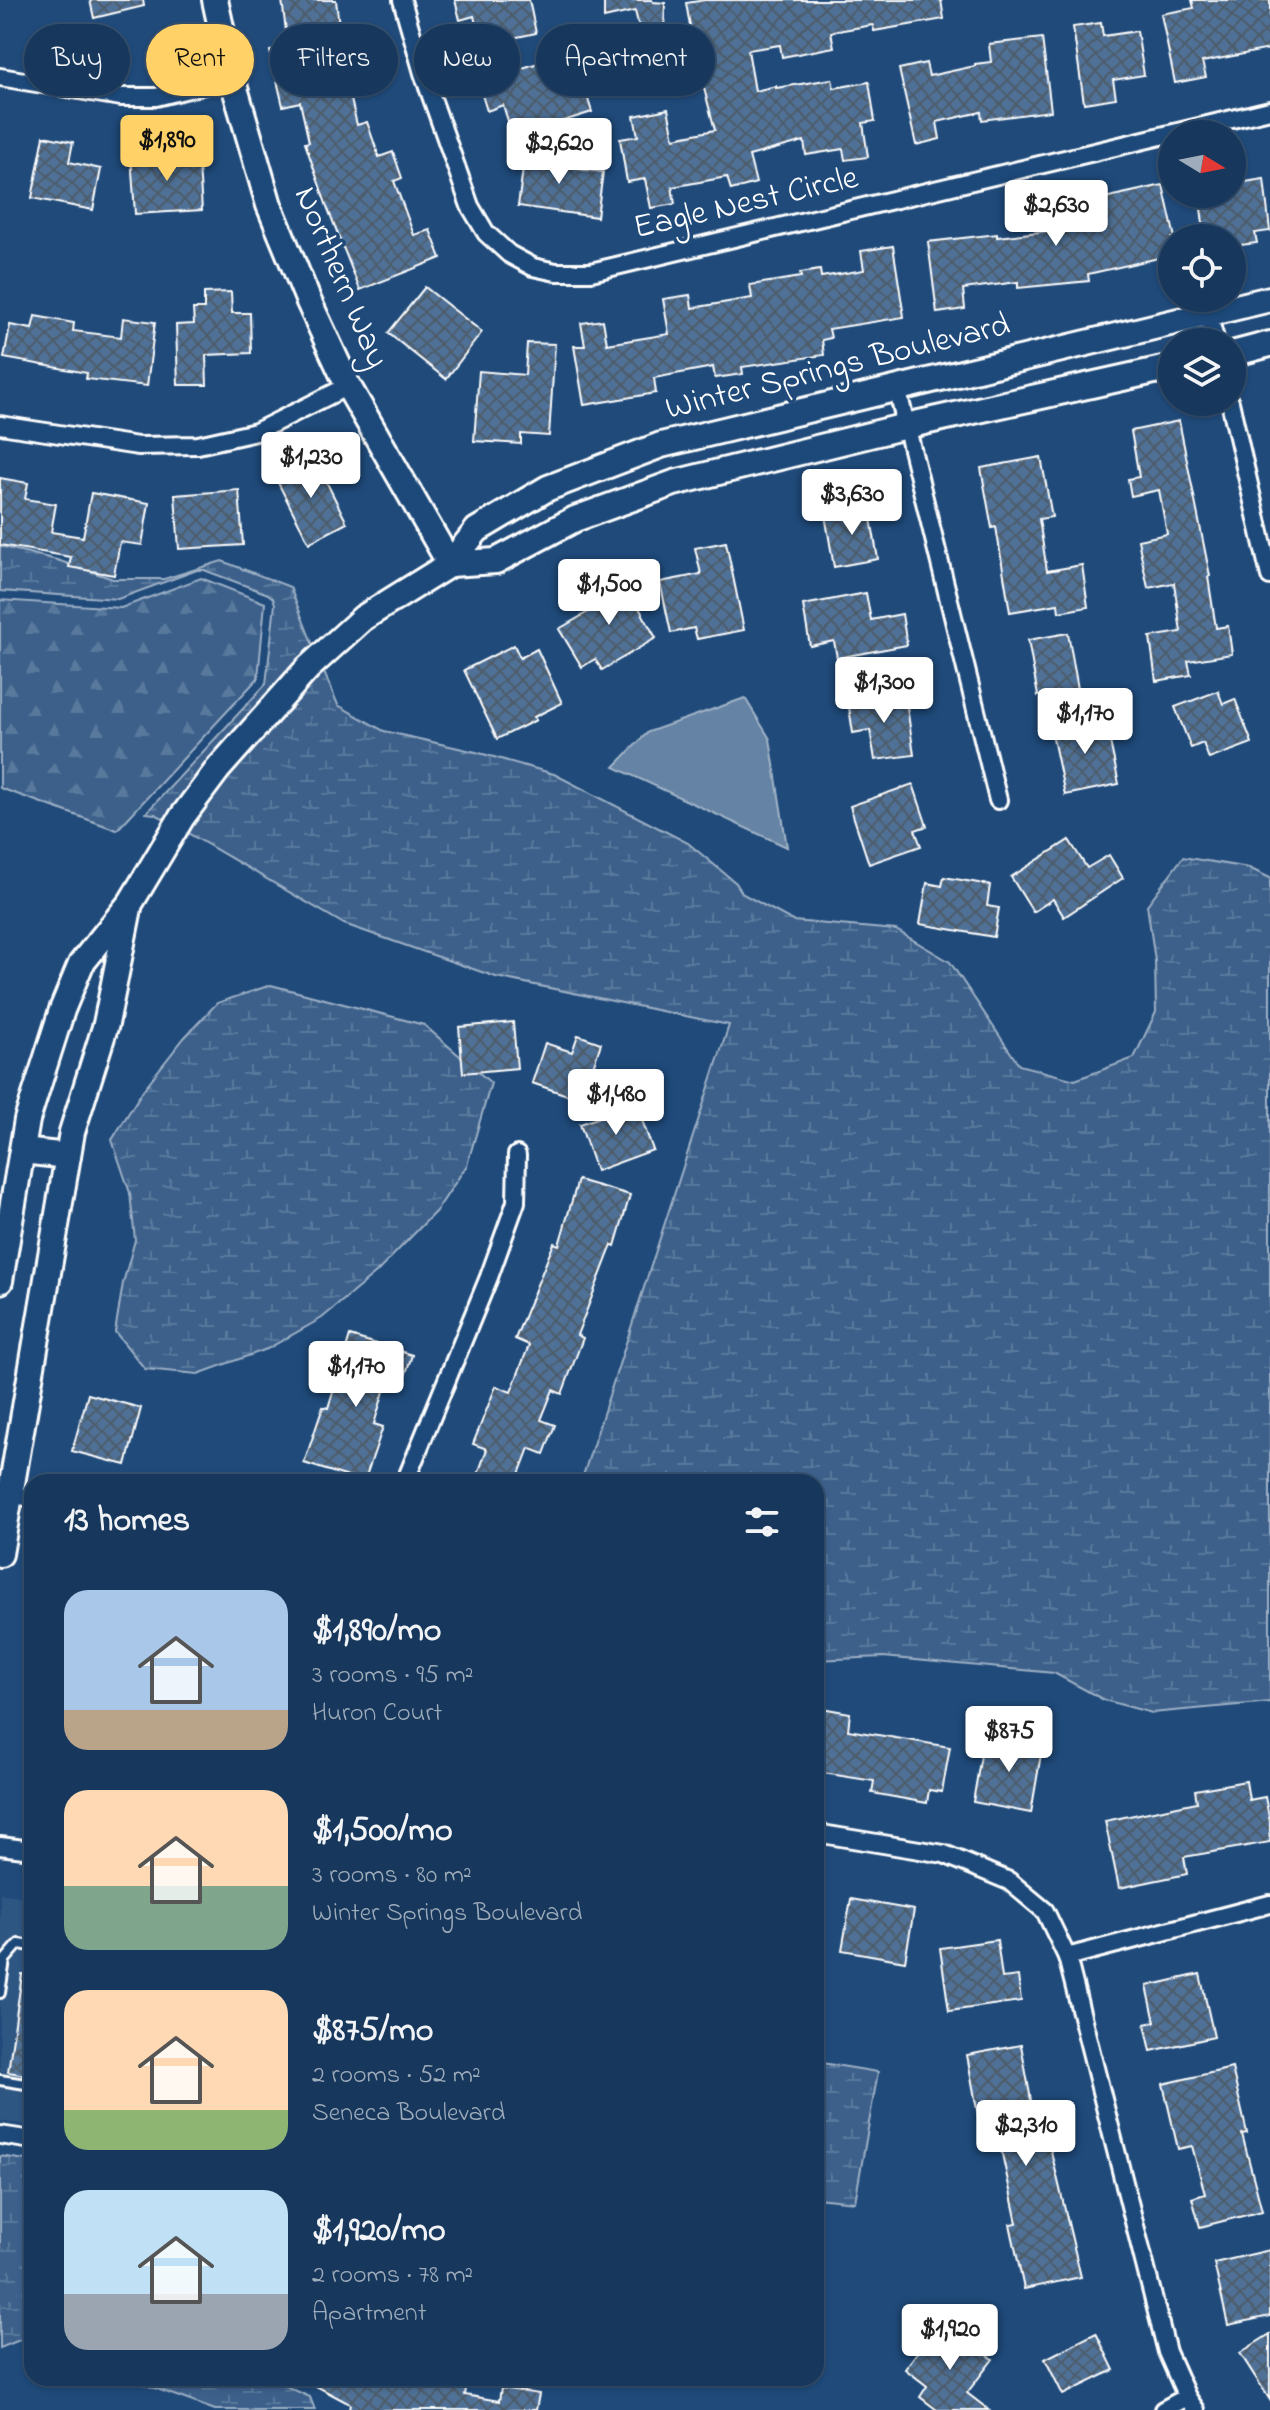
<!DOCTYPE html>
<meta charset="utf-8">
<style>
:root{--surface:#17385c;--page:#203f62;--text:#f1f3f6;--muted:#9eacbb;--line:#365272;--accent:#ffd166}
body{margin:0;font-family:"Indie Flower",sans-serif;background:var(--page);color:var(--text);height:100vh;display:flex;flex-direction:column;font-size:30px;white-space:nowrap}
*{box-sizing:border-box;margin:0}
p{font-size:26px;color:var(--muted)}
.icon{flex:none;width:44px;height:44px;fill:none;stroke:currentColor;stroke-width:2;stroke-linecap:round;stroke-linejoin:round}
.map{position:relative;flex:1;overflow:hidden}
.sheet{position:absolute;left:24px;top:1474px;width:800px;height:912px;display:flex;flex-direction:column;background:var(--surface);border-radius:24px;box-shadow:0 2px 6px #0004,0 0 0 2px var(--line)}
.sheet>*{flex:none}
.banner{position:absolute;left:24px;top:24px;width:800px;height:72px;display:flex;gap:16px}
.needle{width:52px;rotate:100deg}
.controls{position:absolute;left:1158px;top:120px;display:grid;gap:16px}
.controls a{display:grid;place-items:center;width:88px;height:88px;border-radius:50%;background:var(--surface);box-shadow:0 2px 6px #0004,0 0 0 2px var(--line);font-size:40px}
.price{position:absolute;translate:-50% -68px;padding:0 18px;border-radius:8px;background:#fff;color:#222;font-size:26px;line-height:52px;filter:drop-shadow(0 2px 4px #0008)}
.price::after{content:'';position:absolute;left:50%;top:48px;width:24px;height:18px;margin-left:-12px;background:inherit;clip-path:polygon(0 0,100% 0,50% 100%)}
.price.current{background:var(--accent);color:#111}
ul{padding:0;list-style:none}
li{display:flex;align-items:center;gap:24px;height:200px;padding:0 40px}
li span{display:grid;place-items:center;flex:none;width:224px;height:160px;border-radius:24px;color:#555}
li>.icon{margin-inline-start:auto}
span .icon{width:96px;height:96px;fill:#fffc;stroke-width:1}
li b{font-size:34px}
h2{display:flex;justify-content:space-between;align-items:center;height:96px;padding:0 40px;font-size:34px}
.pill{padding:0 28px;border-radius:36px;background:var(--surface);box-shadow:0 2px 6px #0004,0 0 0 2px var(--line);font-size:28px;line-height:72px}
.pill.current{background:var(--accent);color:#111}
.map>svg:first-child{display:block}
.built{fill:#2e5683}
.forest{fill:url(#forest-firs);stroke:#9eb0c5;stroke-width:2}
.wetland{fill:url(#wetland-marsh);stroke:#9eb0c5;stroke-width:2}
.water{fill:#6583a4;stroke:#a3b5c8;stroke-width:2}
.building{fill:url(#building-cross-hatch);stroke:#fff;stroke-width:2}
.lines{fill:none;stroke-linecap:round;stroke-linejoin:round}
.lane-casing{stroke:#fff;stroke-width:14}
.street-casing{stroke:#fff;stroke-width:22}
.secondary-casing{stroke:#fff;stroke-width:30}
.lane{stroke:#1f4a7a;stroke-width:8}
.street{stroke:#1f4a7a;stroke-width:16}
.secondary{stroke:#1f4a7a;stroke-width:24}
.labels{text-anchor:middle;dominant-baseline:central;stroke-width:7;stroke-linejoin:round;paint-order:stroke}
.street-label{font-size:34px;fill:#fff;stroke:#1f4a7a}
</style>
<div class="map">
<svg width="1270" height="2410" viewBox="0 0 1270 2410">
<defs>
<pattern id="forest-firs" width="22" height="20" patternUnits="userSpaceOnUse" patternTransform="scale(2)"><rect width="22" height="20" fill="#3c618b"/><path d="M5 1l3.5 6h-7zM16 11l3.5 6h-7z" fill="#59799c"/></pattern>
<pattern id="wetland-marsh" width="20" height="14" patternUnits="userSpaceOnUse" patternTransform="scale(2)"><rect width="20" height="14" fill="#3c618b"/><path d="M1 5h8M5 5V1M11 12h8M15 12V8" fill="none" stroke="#59799c"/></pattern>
<pattern id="building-cross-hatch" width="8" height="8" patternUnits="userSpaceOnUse" patternTransform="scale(2)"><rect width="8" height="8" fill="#507197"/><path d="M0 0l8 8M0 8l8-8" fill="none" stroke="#4e5b6a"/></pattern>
</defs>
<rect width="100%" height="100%" fill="#1f4a7a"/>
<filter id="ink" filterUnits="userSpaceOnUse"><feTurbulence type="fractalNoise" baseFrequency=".0125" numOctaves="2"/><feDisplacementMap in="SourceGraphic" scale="16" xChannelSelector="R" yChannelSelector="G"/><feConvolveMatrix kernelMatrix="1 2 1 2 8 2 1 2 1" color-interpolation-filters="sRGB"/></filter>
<g filter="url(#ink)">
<polygon class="built" points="0,1893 32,1898 32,2126 0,2121"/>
<polygon class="forest" points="201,578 265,603 258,678 117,830 0,788 0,600 121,608"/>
<g class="wetland">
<path d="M0 546 57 560 113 579H164L222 561 290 587 314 648C258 700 211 759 167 820L155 814 146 813 266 684 275 604 273 598 268 594 204 570H197L118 599 0 591Z"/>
<polygon points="323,670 338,705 384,731 476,752 554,774 688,843 736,883 743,894 793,921 896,930 950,962 1019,1065 1075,1080 1134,1058 1156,1012 1155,961 1147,905 1183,857 1249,868 1270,878 1270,1702 1152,1713 1104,1700 1054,1673 883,1657 816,1660 816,1482 581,1482 729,1025 496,977 344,924 186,832 227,775"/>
<polygon points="271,985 424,1025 491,1083 467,1165 437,1210 376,1273 322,1318 267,1349 198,1374 145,1369 115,1332 123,1283 135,1240 130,1193 112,1140 143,1090 184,1038 217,1003"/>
<polygon points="816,2062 878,2072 855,2202 816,2198"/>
<polygon points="0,2156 32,2161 32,2343 22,2339 0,2348"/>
<polygon points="127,2378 268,2378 310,2397 315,2410 215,2410"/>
</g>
<polygon class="water" points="745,698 770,739 787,847 614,767 648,732"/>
<g class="building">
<polygon points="90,0 143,0 144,6 94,18"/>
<polygon points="282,0 336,0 340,34 345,33 355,73 373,68 377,88 350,95 357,125 367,122 379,157 393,152 402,178 394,181 414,235 430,230 441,258 360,290 326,204 305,143 309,142 300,102 283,106 270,51 288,47"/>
<polygon points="455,0 529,0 536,33 481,45 474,16 460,20"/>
<polygon points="604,0 652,0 653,2 665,3 663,62 590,60 590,46 640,31 635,11 604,18"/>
<polygon points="705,0 941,0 944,19 874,31 873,25 831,32 834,47 782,57 780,45 748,50 755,91 776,86 776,88 832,79 834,88 869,82 875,121 863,123 868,157 845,160 843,149 806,155 804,141 749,156 756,183 731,190 727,177 672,187 675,204 651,208 645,179 627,182 620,139 638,136 634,116 668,109 674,138 715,130 701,77 699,77 686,3"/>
<polygon points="1192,0 1270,0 1270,49 1202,62 1206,77 1175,83 1161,14 1194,8"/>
<polygon points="1101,23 1103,36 1137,31 1144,75 1113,80 1116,98 1084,103 1073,27"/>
<polygon points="1042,38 1051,111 982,120 981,112 937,122 940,139 916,145 899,69 926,63 929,76 975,66 975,64 991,62 989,44"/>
<polygon points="551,59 559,84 581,77 592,112 513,137 503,105 487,111 478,82"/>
<polygon points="44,136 73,142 69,162 101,169 93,210 32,198"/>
<polygon points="198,151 202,210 135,214 131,156"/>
<polygon points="525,153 578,160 576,169 603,172 597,217 518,206"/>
<polygon points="1264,179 1270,231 1255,233 1257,243 1232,246 1232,238 1205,238 1199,194 1232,194 1232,184"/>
<polygon points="1163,185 1175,238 1172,238 1172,255 1088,274 1089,281 1018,288 1018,282 963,289 965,309 937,313 928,242 997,234 997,237 1047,231 1045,212 1097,206 1095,200"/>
<polygon points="893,246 904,317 829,329 831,338 822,340 824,355 742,367 743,374 715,378 713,367 654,378 656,393 584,405 574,346 585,346 581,323 603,320 607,344 669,334 663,299 690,295 692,308 752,298 750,285 801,277 800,273 820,270 821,277 864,270 861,251"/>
<polygon points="425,287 482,332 446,379 388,333"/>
<polygon points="231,292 232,313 250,313 251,353 206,355 207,385 178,385 176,325 194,324 193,309 204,309 204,293"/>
<polygon points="35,316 74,323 73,331 121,337 123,318 155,322 147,386 86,379 87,373 4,358 10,325 32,329"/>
<polygon points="527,343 555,344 549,436 521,434 521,444 474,441 479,371 525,375"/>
<polygon points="1179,421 1210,576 1208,577 1216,628 1228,626 1232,654 1188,661 1191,675 1156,681 1150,637 1181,632 1174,583 1148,588 1138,540 1167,534 1159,490 1131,496 1128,479 1139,477 1131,431"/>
<polygon points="314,457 347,523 309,543 275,477"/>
<polygon points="1041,457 1052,517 1039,519 1047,571 1082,565 1088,607 1059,612 1058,604 1010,612 996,527 992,528 981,468"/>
<polygon points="0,478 28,483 25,499 56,504 51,532 83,537 91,493 149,503 142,545 120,542 114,575 69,567 71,557 0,545"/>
<polygon points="239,490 243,545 179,549 175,495"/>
<polygon points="869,507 878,559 834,567 825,515"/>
<polygon points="726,542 744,630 697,639 694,628 671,633 660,582 701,574 695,548"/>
<polygon points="621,576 656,638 602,670 595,659 582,667 559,629 595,608 588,596"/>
<polygon points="866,593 871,620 902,614 907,645 837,658 834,641 810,646 803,605"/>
<polygon points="1068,633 1078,689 1038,696 1028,640"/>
<polygon points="514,645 520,658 537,649 562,703 534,717 536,720 497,739 464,670"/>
<polygon points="1218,691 1223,704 1235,699 1252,743 1209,759 1203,743 1191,748 1175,707"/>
<polygon points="905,693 914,755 875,760 870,730 853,733 848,701"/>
<polygon points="1105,718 1119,784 1065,795 1051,729"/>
<polygon points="913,784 927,826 915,830 921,846 869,864 850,806"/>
<polygon points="1069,840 1087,868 1109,855 1123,878 1064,917 1053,899 1033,912 1011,877"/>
<polygon points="944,877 990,885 987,906 999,908 994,937 920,924 927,883 942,886"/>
<polygon points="513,1022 517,1068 463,1073 459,1027"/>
<polygon points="578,1035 601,1043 582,1100 532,1083 545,1043 572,1052"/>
<polygon points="636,1104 653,1150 596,1171 580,1124"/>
<polygon points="578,1180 630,1195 615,1246 612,1245 577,1335 583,1338 562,1394 553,1390 541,1420 555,1425 544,1454 529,1448 516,1482 475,1482 487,1449 473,1444 496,1386 511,1392 529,1345 515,1339 554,1243 559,1245"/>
<polygon points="350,1336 412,1355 403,1382 388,1378 374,1424 383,1427 364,1482 304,1463 323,1407 328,1408"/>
<polygon points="88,1394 141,1408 126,1465 72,1451"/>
<polygon points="816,1707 850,1713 848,1730 950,1747 942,1792 929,1790 927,1803 872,1793 874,1781 816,1772"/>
<polygon points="1001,1732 1034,1738 1031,1752 1041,1754 1031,1813 973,1802 982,1749 997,1752"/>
<polygon points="1246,1781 1249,1800 1265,1797 1270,1822 1270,1842 1184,1857 1187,1874 1119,1888 1105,1821 1197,1802 1195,1790"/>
<polygon points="851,1899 914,1910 905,1961 842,1950"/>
<polygon points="997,1940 1002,1978 1018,1976 1021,2001 949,2011 940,1948"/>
<polygon points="22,1974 32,1975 32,2076 8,2072"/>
<polygon points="1200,1974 1214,2037 1151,2051 1145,2024 1155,2022 1147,1986"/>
<polygon points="1021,2045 1036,2128 1045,2126 1081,2277 1024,2289 1010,2224 1017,2223 994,2117 979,2120 967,2055"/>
<polygon points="1232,2068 1247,2133 1242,2134 1262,2211 1200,2227 1192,2198 1205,2194 1192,2146 1178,2149 1163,2084"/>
<polygon points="1270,2250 1270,2316 1228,2325 1214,2263"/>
<polygon points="952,2328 993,2359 967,2393 989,2410 937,2410 920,2397 927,2386 905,2369 927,2339 938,2346"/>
<polygon points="1096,2333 1114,2370 1063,2395 1045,2359"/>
<polygon points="1270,2334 1270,2400 1240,2353"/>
<polygon points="301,2378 411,2378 411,2380 466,2389 465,2395 499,2401 501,2388 539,2394 536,2410 349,2410 350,2404"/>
</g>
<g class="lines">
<defs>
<g id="lane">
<polyline points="0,1993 5,1960 19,1944 32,1946"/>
<polyline points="0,2080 32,2085"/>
</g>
<g id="street">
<polyline points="402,0 423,73 470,206 486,233 509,254 533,267 556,272 591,272 1270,110"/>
<polyline points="0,77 121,97 156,97 232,78"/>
<polyline points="1208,314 1216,342"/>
<polyline points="897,388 998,800"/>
<polyline points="1230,402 1270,576"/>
<polyline points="0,425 138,446 198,445 256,432 348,386"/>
<polyline points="405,1482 489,1277 516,1202 517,1155"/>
<polyline points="2,1493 32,1498"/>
<polyline points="816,1833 944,1854 1009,1881 1045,1911 1067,1957 1167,2352 1187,2397 1196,2410"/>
<polyline points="0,1846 32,1850"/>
<polyline points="1067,1957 1270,1904"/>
<polyline points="0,2135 32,2140"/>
<polyline points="1163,2410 1187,2397"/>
</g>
<g id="secondary">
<polyline points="215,0 232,78 269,205 309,302 348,386 450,564"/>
<polyline points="1232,354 1270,344"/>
<polyline points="450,564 496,561 575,519 674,483 906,426 1172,367"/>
<polyline points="22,1151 68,1156"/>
<polyline points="0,1281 27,1120 62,1010 81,964 131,902 182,817 218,769 308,668 363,618 450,564 477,530 548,488 661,445 1270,299"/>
<polyline points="0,1554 72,1132 106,1024 129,908"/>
</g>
</defs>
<use href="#lane" class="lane-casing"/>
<use href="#street" class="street-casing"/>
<use href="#secondary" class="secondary-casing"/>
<use href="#lane" class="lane"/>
<use href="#street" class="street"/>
<use href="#secondary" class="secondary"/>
</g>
</g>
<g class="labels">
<g class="street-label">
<text transform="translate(746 204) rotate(-13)">Eagle Nest Circle</text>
<text transform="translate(340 278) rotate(67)">Northern Way</text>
<text transform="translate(838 368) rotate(-14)">Winter Springs Boulevard</text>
</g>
</g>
</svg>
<div class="controls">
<a><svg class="needle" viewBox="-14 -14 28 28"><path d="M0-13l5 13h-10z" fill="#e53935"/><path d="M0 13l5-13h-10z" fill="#9eacbb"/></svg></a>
<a><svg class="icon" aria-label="locate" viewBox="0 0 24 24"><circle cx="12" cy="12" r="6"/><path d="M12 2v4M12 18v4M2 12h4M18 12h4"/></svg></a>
<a><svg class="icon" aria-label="layers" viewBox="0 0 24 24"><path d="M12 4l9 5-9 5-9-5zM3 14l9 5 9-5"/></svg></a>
</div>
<b class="price current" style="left:167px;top:183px">$1,890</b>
<b class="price" style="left:559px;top:186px">$2,620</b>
<b class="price" style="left:1056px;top:248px">$2,630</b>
<b class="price" style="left:311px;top:500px">$1,230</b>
<b class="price" style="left:852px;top:537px">$3,630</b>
<b class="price" style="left:609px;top:627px">$1,500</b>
<b class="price" style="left:884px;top:725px">$1,300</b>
<b class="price" style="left:1085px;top:756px">$1,170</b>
<b class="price" style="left:616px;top:1137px">$1,480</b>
<b class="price" style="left:356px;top:1409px">$1,170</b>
<b class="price" style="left:1009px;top:1774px">$875</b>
<b class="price" style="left:1026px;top:2168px">$2,310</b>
<b class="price" style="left:950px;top:2372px">$1,920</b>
<div class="banner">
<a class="pill">Buy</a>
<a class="pill current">Rent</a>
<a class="pill">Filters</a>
<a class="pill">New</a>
<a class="pill">Apartment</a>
</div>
<section class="sheet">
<h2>13 homes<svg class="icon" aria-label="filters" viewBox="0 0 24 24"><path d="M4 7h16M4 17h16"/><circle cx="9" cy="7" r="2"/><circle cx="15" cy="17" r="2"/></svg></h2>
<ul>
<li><span style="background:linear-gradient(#a9c7e8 75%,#b9a48a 0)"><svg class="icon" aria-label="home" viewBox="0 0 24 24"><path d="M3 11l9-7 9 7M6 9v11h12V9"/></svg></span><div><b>$1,890/mo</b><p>3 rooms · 95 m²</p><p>Huron Court</p></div></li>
<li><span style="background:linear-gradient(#ffd9b3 60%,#7fa58c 0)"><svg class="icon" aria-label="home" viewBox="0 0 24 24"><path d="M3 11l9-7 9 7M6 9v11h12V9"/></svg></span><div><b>$1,500/mo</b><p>3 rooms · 80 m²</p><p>Winter Springs Boulevard</p></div></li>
<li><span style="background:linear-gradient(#ffd9b3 75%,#8fb573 0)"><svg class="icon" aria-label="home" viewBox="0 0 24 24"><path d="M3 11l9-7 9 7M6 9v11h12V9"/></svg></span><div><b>$875/mo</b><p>2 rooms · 52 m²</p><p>Seneca Boulevard</p></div></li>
<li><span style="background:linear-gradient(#bfe0f5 65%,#9aa5b1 0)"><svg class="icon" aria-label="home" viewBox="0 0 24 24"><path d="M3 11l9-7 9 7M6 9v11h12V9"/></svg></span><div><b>$1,920/mo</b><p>2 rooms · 78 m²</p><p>Apartment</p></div></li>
</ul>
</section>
</div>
